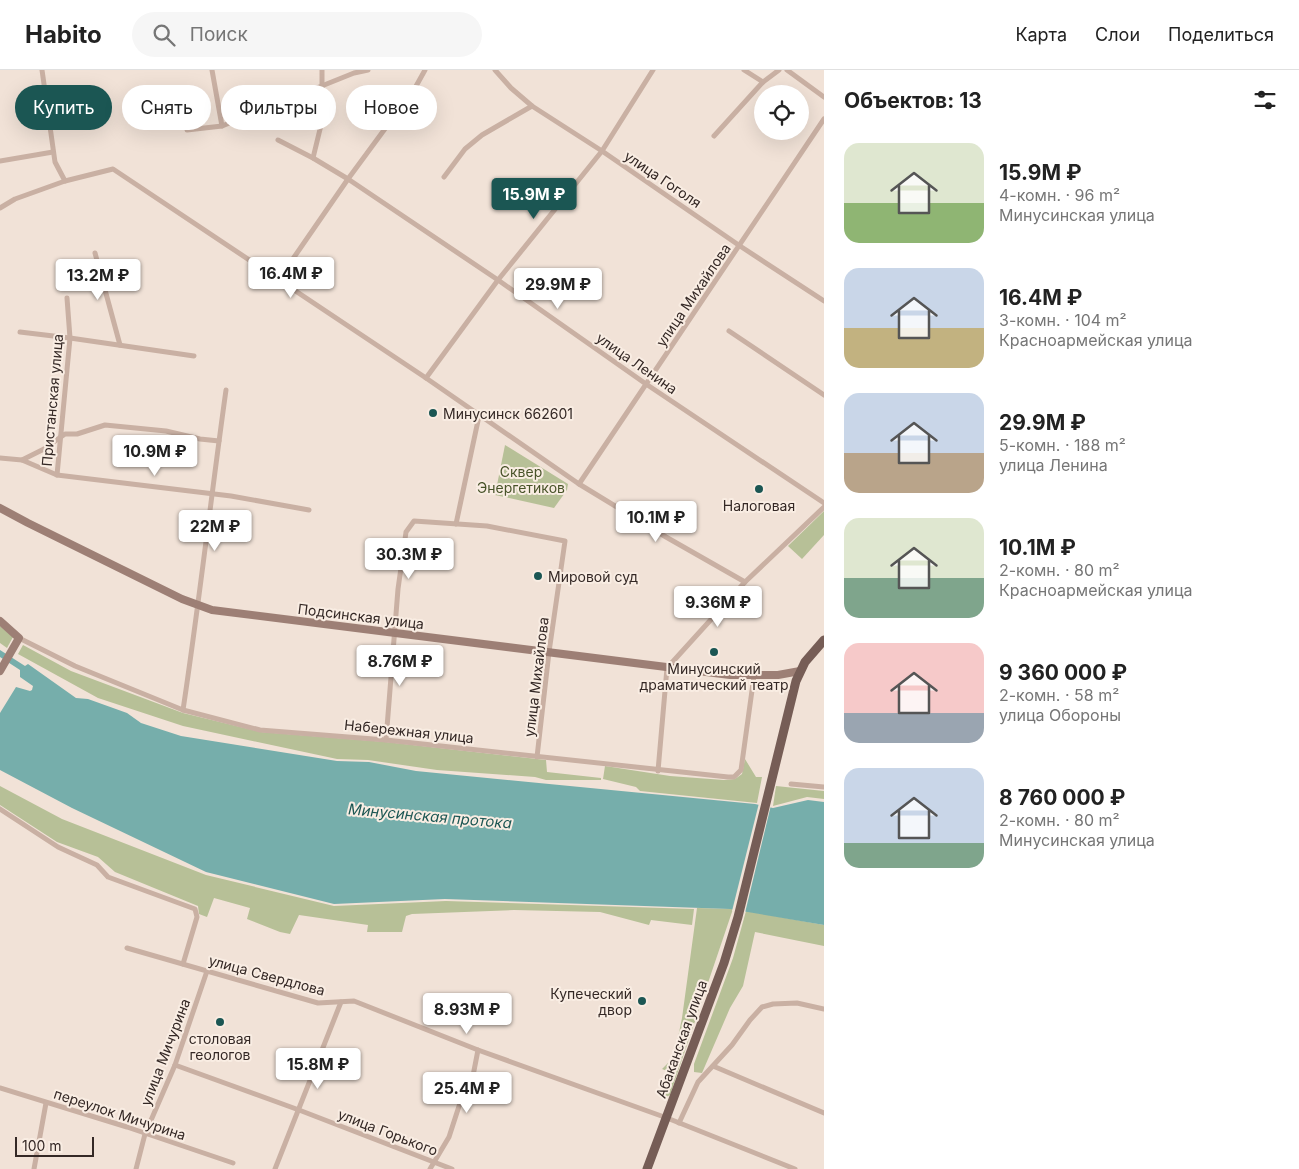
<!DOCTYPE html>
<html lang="ru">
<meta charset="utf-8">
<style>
:root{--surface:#fff;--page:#f6f6f6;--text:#222;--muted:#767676;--line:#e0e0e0;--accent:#1b5653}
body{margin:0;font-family:Inter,sans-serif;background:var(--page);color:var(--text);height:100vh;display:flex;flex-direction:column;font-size:19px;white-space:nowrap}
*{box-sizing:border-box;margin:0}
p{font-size:16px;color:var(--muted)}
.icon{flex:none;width:28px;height:28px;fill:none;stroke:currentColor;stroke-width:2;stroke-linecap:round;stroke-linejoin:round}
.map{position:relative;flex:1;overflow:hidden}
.sheet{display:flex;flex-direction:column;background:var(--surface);width:475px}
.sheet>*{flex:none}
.top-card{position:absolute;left:15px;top:15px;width:475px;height:45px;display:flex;gap:10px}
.fabs{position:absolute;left:754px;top:15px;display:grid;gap:10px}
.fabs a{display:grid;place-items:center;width:55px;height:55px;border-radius:50%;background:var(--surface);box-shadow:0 5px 20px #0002;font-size:25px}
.scale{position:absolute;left:15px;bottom:12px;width:79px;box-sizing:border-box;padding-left:5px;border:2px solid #342825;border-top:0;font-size:14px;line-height:18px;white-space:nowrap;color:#342825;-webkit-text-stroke:4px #f9ede3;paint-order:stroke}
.price{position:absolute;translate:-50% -42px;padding:0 11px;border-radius:5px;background:#fff;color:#222;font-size:16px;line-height:32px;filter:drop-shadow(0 1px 2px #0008)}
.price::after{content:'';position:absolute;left:50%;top:30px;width:15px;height:11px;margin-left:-8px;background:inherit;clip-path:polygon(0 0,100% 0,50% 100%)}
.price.on{background:var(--accent);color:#fff}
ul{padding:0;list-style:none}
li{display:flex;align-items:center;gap:15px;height:125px;padding:0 20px}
li span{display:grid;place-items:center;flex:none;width:140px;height:100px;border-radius:15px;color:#555}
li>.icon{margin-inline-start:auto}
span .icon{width:60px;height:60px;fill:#fffc;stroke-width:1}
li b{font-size:21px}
h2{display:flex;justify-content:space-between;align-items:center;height:60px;padding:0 20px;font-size:21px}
.pill{padding:0 18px;border-radius:22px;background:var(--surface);box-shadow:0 5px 20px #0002;font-size:18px;line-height:45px}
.pill.on{background:var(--accent);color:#fff}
header{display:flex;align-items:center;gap:30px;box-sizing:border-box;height:70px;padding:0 25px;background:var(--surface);border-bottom:1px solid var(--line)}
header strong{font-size:24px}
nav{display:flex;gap:28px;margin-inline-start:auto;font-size:18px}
.search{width:350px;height:45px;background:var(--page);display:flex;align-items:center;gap:12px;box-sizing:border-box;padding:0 18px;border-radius:28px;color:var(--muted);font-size:19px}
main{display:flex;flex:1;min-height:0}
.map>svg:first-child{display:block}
.green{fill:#b7c097}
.water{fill:#76aeab}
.pier{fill:#f1e2d7}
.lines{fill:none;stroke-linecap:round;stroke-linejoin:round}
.street{stroke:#c9b0a3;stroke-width:5}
.secondary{stroke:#9d7f75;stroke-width:8}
.primary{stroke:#765d56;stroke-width:9}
.poi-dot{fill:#1b5653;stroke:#f9ede3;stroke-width:2}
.labels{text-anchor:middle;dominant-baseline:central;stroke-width:4;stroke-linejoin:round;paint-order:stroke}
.street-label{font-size:14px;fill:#342825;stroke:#f9ede3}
.poi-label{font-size:14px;fill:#342825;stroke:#f9ede3}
.park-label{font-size:14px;fill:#485329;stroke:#f9ede3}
.water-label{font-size:15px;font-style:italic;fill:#1b5653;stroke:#f9ede3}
</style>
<header>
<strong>Habito</strong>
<div class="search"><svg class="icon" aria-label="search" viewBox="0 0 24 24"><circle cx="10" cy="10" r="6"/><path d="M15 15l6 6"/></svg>Поиск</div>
<nav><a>Карта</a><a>Слои</a><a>Поделиться</a></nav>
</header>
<main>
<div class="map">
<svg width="824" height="1099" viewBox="0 0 824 1099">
<rect width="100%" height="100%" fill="#f1e2d7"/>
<g class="green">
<polygon points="505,375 568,414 567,420 554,438 495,425"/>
<polygon points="824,441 824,465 802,489 788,476"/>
<polygon points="0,556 13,567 7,578 0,573"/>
<polygon points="23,575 71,601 183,643 261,662 386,672 546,690 547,702 601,708 601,710 546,710 535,707 437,700 368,690 337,689 183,656 98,628 18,584"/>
<polygon points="745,689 756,707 762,707 757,733 640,721 636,717 603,709 605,696 670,706 724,710 735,709 742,704"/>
<polygon points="0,716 62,749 206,805 334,836 446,831 694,839 692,855 651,850 649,855 600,842 514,840 412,844 406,846 402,862 367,862 368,855 299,845 290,864 280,862 247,849 250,838 214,828 207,847 199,844 198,836 115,802 98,787 57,772 0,735"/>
<polygon points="776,716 824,721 824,729 807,727 773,736"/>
<polygon points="697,838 733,839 670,1025 666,1027 664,1023 672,1003 662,999 674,987 682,948"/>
<polygon points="746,841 824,855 824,876 755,862 743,916 730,938 702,1003 694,1002 694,994 733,888"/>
</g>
<polygon class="water" points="0,580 25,596 28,594 76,628 88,629 127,643 141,653 181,666 337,691 369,692 416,701 755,734 773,738 808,730 824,732 824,855 730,839 445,829 334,834 206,802 72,738 0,700 0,643 16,617 30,621 32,620 33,616 20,607 20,600 0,587"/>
<polygon class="pier" points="759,733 771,735 745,843 732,841"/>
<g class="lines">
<g class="street">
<polyline points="42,0 55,92 65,111"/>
<polyline points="212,0 222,56"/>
<polyline points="495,0 511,18 532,36 602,81 740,176 824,231"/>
<polyline points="744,0 763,12"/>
<polyline points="787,0 824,27"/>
<polyline points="187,60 222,56 354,3 368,0"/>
<polyline points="714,66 763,12 779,0"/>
<polyline points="278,70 313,88 348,109 498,210 646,314 824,433"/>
<polyline points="313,88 322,51 322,0"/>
<polyline points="0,91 53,82"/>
<polyline points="444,107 465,79 482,65 532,36"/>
<polyline points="0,138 15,129 65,111 113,99 426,308 579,414 666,467 745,512"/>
<polyline points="95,183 120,275"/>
<polyline points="279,209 348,109 415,18 425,0"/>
<polyline points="729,261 824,325"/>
<polyline points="20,262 70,268 194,286"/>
<polyline points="426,308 498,210 602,81 653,0"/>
<polyline points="0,388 22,390 57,405 231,426 309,440"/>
<polyline points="22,390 44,379 65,364 77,364 105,355 166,361 200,369 219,371"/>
<polyline points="57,405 70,268 67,228"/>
<polyline points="579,414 824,49"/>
<polyline points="456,454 479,346"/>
<polyline points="19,568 75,596 183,640 260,660 386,670 728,707 734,707 741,700 754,606"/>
<path d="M183 640C199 534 211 427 226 320"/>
<polyline points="386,670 398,519 406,462 414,451 487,456 565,471 549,582 537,687"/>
<polyline points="658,701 667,598 745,512 824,437"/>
<polyline points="791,714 824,717"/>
<polyline points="0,739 58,777 97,795 108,807 195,839 197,847 183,894"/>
<polyline points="127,878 318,933 354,931 478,980 667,1048 795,1099"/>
<polyline points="175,995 299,1040 452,1099"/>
<polyline points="713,996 824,1043"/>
<polyline points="0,1018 127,1057 233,1093"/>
<polyline points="679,1053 698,1012 732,975 750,950 762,937 773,934 797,933 824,939"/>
<polyline points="34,1099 46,1033"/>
<polyline points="136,1099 145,1064 175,995 207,901"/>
<polyline points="275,1099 341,932"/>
<polyline points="430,1099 449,1067 461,1030 471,1016 478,980"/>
</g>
<g class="secondary">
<polyline points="0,438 28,453 182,529 212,540 730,605 778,605 800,601"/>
<polyline points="0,551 19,568 0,601"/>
</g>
<polyline class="primary" points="647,1099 724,893 738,847 796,611 805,592 824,570"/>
</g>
<g class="poi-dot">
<circle cx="433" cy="343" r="5"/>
<circle cx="759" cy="419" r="5"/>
<circle cx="538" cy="506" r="5"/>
<circle cx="714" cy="582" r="5"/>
<circle cx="642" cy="931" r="5"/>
<circle cx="220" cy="952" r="5"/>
</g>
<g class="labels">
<g class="street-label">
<text transform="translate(663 109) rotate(34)">улица Гоголя</text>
<text transform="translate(693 225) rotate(-56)">улица Михайлова</text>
<text transform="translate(637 293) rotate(35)">улица Ленина</text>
<text transform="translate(52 330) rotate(-85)">Пристанская улица</text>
<text transform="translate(361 546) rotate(7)">Подсинская улица</text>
<text transform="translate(536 607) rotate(-83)">улица Михайлова</text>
<text transform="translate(409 661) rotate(6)">Набережная улица</text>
<text transform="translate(267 905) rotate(15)">улица Свердлова</text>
<text transform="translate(681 969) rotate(-70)">Абаканская улица</text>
<text transform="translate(165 982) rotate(-69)">улица Мичурина</text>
<text transform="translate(120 1044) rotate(18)">переулок Мичурина</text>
<text transform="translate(388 1062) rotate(21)">улица Горького</text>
</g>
<g class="poi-label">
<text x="443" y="343" text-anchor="start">Минусинск 662601</text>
<text x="759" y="435">Налоговая</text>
<text x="548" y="506" text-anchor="start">Мировой суд</text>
<text x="714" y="598">Минусинский<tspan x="714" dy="16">драматический театр</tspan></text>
<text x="632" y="923" text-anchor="end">Купеческий<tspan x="632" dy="16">двор</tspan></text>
<text x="220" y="968">столовая<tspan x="220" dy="16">геологов</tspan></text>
</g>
<g class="park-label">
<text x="521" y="401">Сквер<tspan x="521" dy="16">Энергетиков</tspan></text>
</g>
<g class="water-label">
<text transform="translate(430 746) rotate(5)">Минусинская протока</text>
</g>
</g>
</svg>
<div class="fabs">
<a><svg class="icon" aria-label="locate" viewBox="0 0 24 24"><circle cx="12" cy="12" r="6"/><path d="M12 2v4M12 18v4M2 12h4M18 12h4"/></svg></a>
</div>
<div class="scale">100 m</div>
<b class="price on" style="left:534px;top:150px">15.9M ₽</b>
<b class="price" style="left:291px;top:229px">16.4M ₽</b>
<b class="price" style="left:98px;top:231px">13.2M ₽</b>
<b class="price" style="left:558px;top:240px">29.9M ₽</b>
<b class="price" style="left:155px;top:407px">10.9M ₽</b>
<b class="price" style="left:656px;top:473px">10.1M ₽</b>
<b class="price" style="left:215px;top:482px">22M ₽</b>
<b class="price" style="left:409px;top:510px">30.3M ₽</b>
<b class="price" style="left:718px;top:558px">9.36M ₽</b>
<b class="price" style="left:400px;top:617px">8.76M ₽</b>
<b class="price" style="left:467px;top:965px">8.93M ₽</b>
<b class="price" style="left:318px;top:1020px">15.8M ₽</b>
<b class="price" style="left:467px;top:1044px">25.4M ₽</b>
<div class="top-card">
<a class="pill on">Купить</a>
<a class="pill">Снять</a>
<a class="pill">Фильтры</a>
<a class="pill">Новое</a>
</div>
</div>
<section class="sheet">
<h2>Объектов: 13<svg class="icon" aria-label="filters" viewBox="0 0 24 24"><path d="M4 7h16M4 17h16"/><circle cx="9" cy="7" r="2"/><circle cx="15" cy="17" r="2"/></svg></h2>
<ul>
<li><span style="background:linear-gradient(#dfe7d0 60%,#8fb573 0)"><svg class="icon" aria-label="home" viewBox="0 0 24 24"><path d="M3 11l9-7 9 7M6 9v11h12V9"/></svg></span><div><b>15.9M ₽</b><p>4-комн. · 96 m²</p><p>Минусинская улица</p></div></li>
<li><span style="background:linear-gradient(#c9d6e8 60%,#c2b280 0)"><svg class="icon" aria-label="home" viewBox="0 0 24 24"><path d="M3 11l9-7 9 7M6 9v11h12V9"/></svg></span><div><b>16.4M ₽</b><p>3-комн. · 104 m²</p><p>Красноармейская улица</p></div></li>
<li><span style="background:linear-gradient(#c9d6e8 60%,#b9a48a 0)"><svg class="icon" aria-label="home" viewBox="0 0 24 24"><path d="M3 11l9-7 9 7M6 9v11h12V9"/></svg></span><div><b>29.9M ₽</b><p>5-комн. · 188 m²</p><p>улица Ленина</p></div></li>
<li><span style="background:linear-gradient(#dfe7d0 60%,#7fa58c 0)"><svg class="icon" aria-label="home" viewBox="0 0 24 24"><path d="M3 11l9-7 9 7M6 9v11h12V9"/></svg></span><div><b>10.1M ₽</b><p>2-комн. · 80 m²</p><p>Красноармейская улица</p></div></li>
<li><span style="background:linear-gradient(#f6c9c9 70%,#9aa5b1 0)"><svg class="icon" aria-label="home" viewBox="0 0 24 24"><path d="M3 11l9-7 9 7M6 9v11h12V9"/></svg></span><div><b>9 360 000 ₽</b><p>2-комн. · 58 m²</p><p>улица Обороны</p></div></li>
<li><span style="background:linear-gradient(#c9d6e8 75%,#7fa58c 0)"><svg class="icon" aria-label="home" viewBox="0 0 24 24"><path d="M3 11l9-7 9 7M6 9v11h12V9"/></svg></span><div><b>8 760 000 ₽</b><p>2-комн. · 80 m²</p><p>Минусинская улица</p></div></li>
</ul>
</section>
</main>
